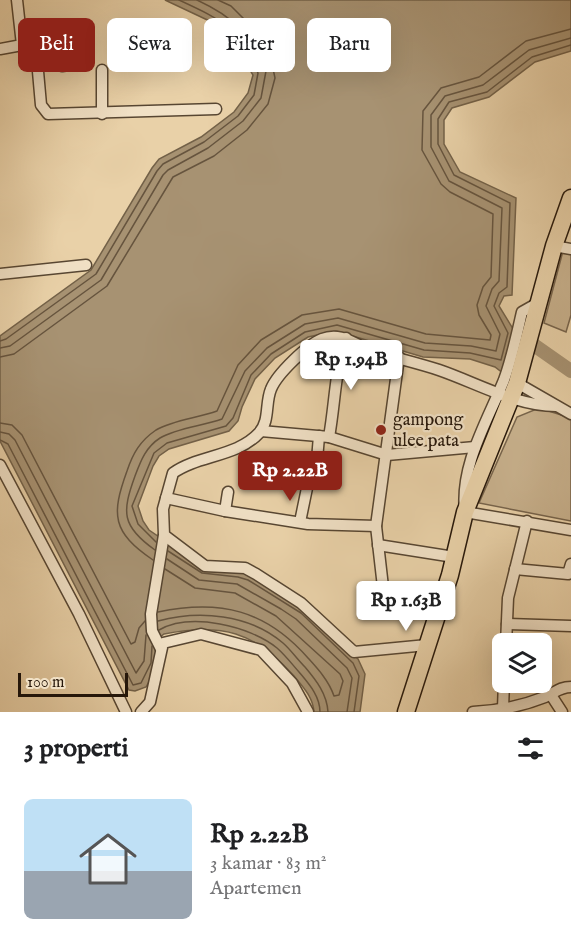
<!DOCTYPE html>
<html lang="id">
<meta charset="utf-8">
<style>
:root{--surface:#fff;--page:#f2f2f2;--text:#202124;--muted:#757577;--accent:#8f2418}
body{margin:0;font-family:"IM FELL English",serif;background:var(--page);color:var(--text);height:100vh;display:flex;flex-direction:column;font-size:22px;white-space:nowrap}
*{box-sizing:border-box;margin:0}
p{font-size:20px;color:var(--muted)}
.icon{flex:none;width:33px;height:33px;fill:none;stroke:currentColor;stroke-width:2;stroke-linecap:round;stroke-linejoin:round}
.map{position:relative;height:712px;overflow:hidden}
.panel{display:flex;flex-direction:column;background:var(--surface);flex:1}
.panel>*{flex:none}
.banner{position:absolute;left:18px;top:18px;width:536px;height:54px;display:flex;gap:12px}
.controls{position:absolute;left:492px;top:633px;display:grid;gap:12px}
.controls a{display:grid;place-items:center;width:60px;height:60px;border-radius:9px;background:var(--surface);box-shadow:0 6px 24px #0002;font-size:30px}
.scale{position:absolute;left:18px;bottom:15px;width:110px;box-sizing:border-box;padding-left:6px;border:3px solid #26170a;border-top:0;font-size:16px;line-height:21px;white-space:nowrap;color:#26170a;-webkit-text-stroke:4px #f1e1c6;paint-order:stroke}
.price{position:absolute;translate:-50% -51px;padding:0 14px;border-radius:6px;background:#fff;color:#222;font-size:20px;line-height:39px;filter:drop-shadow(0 2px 3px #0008)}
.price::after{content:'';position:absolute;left:50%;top:36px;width:18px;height:14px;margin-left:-9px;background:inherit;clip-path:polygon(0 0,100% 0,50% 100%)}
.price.current{background:var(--accent);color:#fff}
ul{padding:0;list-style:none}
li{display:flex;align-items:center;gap:18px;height:150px;padding:0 24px}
li span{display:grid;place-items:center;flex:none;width:168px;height:120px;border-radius:9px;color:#555}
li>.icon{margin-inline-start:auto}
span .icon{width:72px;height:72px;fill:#fffc;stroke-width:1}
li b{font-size:26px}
h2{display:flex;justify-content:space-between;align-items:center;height:72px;padding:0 24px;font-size:26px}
.pill{padding:0 21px;border-radius:9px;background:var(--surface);box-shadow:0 6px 24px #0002;font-size:21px;line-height:54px}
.pill.current{background:var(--accent);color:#fff}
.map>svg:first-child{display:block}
.green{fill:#c8b18d;stroke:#77644c;stroke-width:1.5}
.water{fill:#a79272;stroke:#736148;stroke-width:1.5}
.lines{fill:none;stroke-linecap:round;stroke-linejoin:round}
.shore{stroke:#66543e;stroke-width:1.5}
.river{stroke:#a79272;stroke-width:14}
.minor-casing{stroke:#574632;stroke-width:13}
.highway-casing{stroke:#26170a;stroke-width:19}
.minor{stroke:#f1e1c6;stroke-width:10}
.highway{stroke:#e9d1a8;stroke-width:16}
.poi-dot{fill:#8f2418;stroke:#f1e1c6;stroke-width:2}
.labels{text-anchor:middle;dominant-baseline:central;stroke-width:4.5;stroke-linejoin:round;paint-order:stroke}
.poi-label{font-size:18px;fill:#26170a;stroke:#f1e1c6;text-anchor:start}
</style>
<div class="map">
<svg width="571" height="712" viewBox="0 0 571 712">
<rect width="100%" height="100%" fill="#e9d1a8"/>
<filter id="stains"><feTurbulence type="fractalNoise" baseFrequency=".00333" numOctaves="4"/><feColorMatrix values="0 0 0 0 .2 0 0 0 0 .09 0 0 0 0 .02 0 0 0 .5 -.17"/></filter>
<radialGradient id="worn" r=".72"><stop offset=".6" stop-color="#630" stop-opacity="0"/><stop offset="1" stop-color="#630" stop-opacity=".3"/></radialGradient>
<g class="green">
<polygon points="563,251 571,253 571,315 566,332 544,323"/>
<polygon points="539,408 571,418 571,521 479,503 517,417"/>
</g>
<path class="water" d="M165 0H571V51L535 62 489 97 452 108 444 120V144L460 172 516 198 512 295 504 296 499 306 515 332 504 374 495 367 470 359 423 357 336 331 308 337 275 358 255 379 242 407 238 421 229 431 169 449 159 456 153 466 138 506 143 521 149 530 196 562 240 571 289 597 358 659 365 674 360 712H314C313 697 303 687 294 676 254 631 222 623 164 634L159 638 154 673 146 687 135 691 129 690 0 441V336L91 270 152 168 159 159 201 137 234 112 248 93 253 75 228 34 218 25Z"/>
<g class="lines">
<g class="shore">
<path d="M0 341 6 339 96 274 157 171 163 164 204 142 238 116 254 95 258 73C233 26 227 22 179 0"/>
<path d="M0 348 10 346 101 280 163 175 168 170 208 148 243 121 261 98 266 71C247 32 236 18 197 0"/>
<polyline points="0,357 14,354 107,286 173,177 214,156 247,130 268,104 275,78 272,64 245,20 231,6 218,0"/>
<polyline points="0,423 12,425 22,435 131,644 135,642 139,628 145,621"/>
<polyline points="0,432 9,434 15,440 136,673 144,661 146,635"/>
<polyline points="0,440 8,444 133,685 141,683 151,663 152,646"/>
<polyline points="156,542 138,524 132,506 154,453 167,443 226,426 233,418 251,375 271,354 305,332 337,325 424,350 470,353 501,360 508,333 494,306 499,293 507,287 510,203 454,175 438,144 438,119 449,102 487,92 532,57 571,45"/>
<path d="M155 550C121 526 122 512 135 476 141 460 146 447 160 438 177 428 203 426 222 419L245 371 267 348 305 324 338 318 425 343 471 346 496 351 500 334 486 306 492 289 499 281 502 208 449 181 431 147V115L445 96 483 85 529 50 571 38"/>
<polyline points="168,551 202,573 238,577 248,580 301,613 353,663 359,676 354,712"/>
<polyline points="167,559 199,580 237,584 281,609 296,619 347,668 352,678 347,712"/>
<path d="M153 560C112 532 111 515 127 471 133 453 140 441 156 430 173 420 198 418 217 411L238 365 261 340 302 315 339 309 426 334 490 340 491 335 479 315 477 305 483 287 491 277 493 214 450 192 441 184 422 150 423 111 441 88 479 77 526 41 571 29"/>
<path d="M158 612C220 599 266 610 308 658 318 669 329 681 334 696L339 695 343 681 340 674 276 616 235 593 195 588 165 569"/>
<path d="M158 621C199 610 249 614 283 643 291 650 297 659 305 667 316 680 327 694 328 712"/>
<path d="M159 630C191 612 250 626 277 648 285 655 292 664 299 672 309 684 320 696 320 712"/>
</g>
<polyline class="river" points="521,336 571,371"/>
<defs>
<g id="minor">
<polyline points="31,47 58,51 62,66 76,64"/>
<polyline points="0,49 22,45 17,0"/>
<polyline points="36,49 41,105 48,114 216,109"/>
<polyline points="102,70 102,114"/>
<polyline points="554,246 571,249"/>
<polyline points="0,274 86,265"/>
<path d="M538 303 522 312C517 334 512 358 504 380 487 422 460 465 465 512L571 530"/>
<polyline points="517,383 571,414"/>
<polyline points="261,431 329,437 387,455 475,447"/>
<path d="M329 437C335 404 335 369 346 338"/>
<polyline points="317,460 319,436"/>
<polyline points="0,465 79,614 126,712"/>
<polyline points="166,498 225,511 308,524 376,526"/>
<polyline points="225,511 228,492"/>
<polyline points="300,522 307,488"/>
<polyline points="378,545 454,557"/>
<polyline points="515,569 568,574 571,564"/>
<polyline points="383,587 376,526 399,357"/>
<polyline points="507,624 571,626"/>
<polyline points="506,644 508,598 527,521"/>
<path d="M427 645 354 652 301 603 256 574 245 568 205 566 164 535 163 509 173 473C198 455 237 457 259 433 270 421 265 403 271 389 277 374 307 345 322 339 342 331 356 346 373 351 395 358 418 363 439 370 477 383 516 406 556 406"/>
<polyline points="161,649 152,631 151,614 164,535"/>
<polyline points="551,695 562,712"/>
<polyline points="503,708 504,682"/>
<polyline points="141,712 150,702 163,643 201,634 261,650 292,683 308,712"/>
<path d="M473 712C498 711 522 706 545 697 555 693 559 687 571 687"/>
</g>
<polyline id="highway" points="406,712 450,575 465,512 517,383 554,246 571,198"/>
</defs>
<use href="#minor" class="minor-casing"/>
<use href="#highway" class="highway-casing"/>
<use href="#minor" class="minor"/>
<use href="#highway" class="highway"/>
</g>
<circle class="poi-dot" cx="381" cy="430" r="6"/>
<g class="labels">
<g class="poi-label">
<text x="393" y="420">gampong<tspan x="393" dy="21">ulee pata</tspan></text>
</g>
</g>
<rect width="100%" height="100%" filter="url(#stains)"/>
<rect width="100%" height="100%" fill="url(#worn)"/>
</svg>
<div class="controls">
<a><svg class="icon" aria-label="layers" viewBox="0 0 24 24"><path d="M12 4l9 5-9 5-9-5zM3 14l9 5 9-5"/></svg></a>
</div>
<div class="scale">100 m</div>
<b class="price" style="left:351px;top:391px">Rp 1.94B</b>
<b class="price current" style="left:290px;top:502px">Rp 2.22B</b>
<b class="price" style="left:406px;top:632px">Rp 1.63B</b>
<div class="banner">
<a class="pill current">Beli</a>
<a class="pill">Sewa</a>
<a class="pill">Filter</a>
<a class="pill">Baru</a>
</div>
</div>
<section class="panel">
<h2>3 properti<svg class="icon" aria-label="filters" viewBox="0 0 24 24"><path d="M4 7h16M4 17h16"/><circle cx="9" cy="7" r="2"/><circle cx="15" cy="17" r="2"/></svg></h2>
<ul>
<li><span style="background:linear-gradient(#bfe0f5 60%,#9aa5b1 0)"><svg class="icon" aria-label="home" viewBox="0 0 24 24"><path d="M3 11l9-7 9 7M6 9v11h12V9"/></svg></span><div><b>Rp 2.22B</b><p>3 kamar · 83 m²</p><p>Apartemen</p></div></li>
</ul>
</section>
